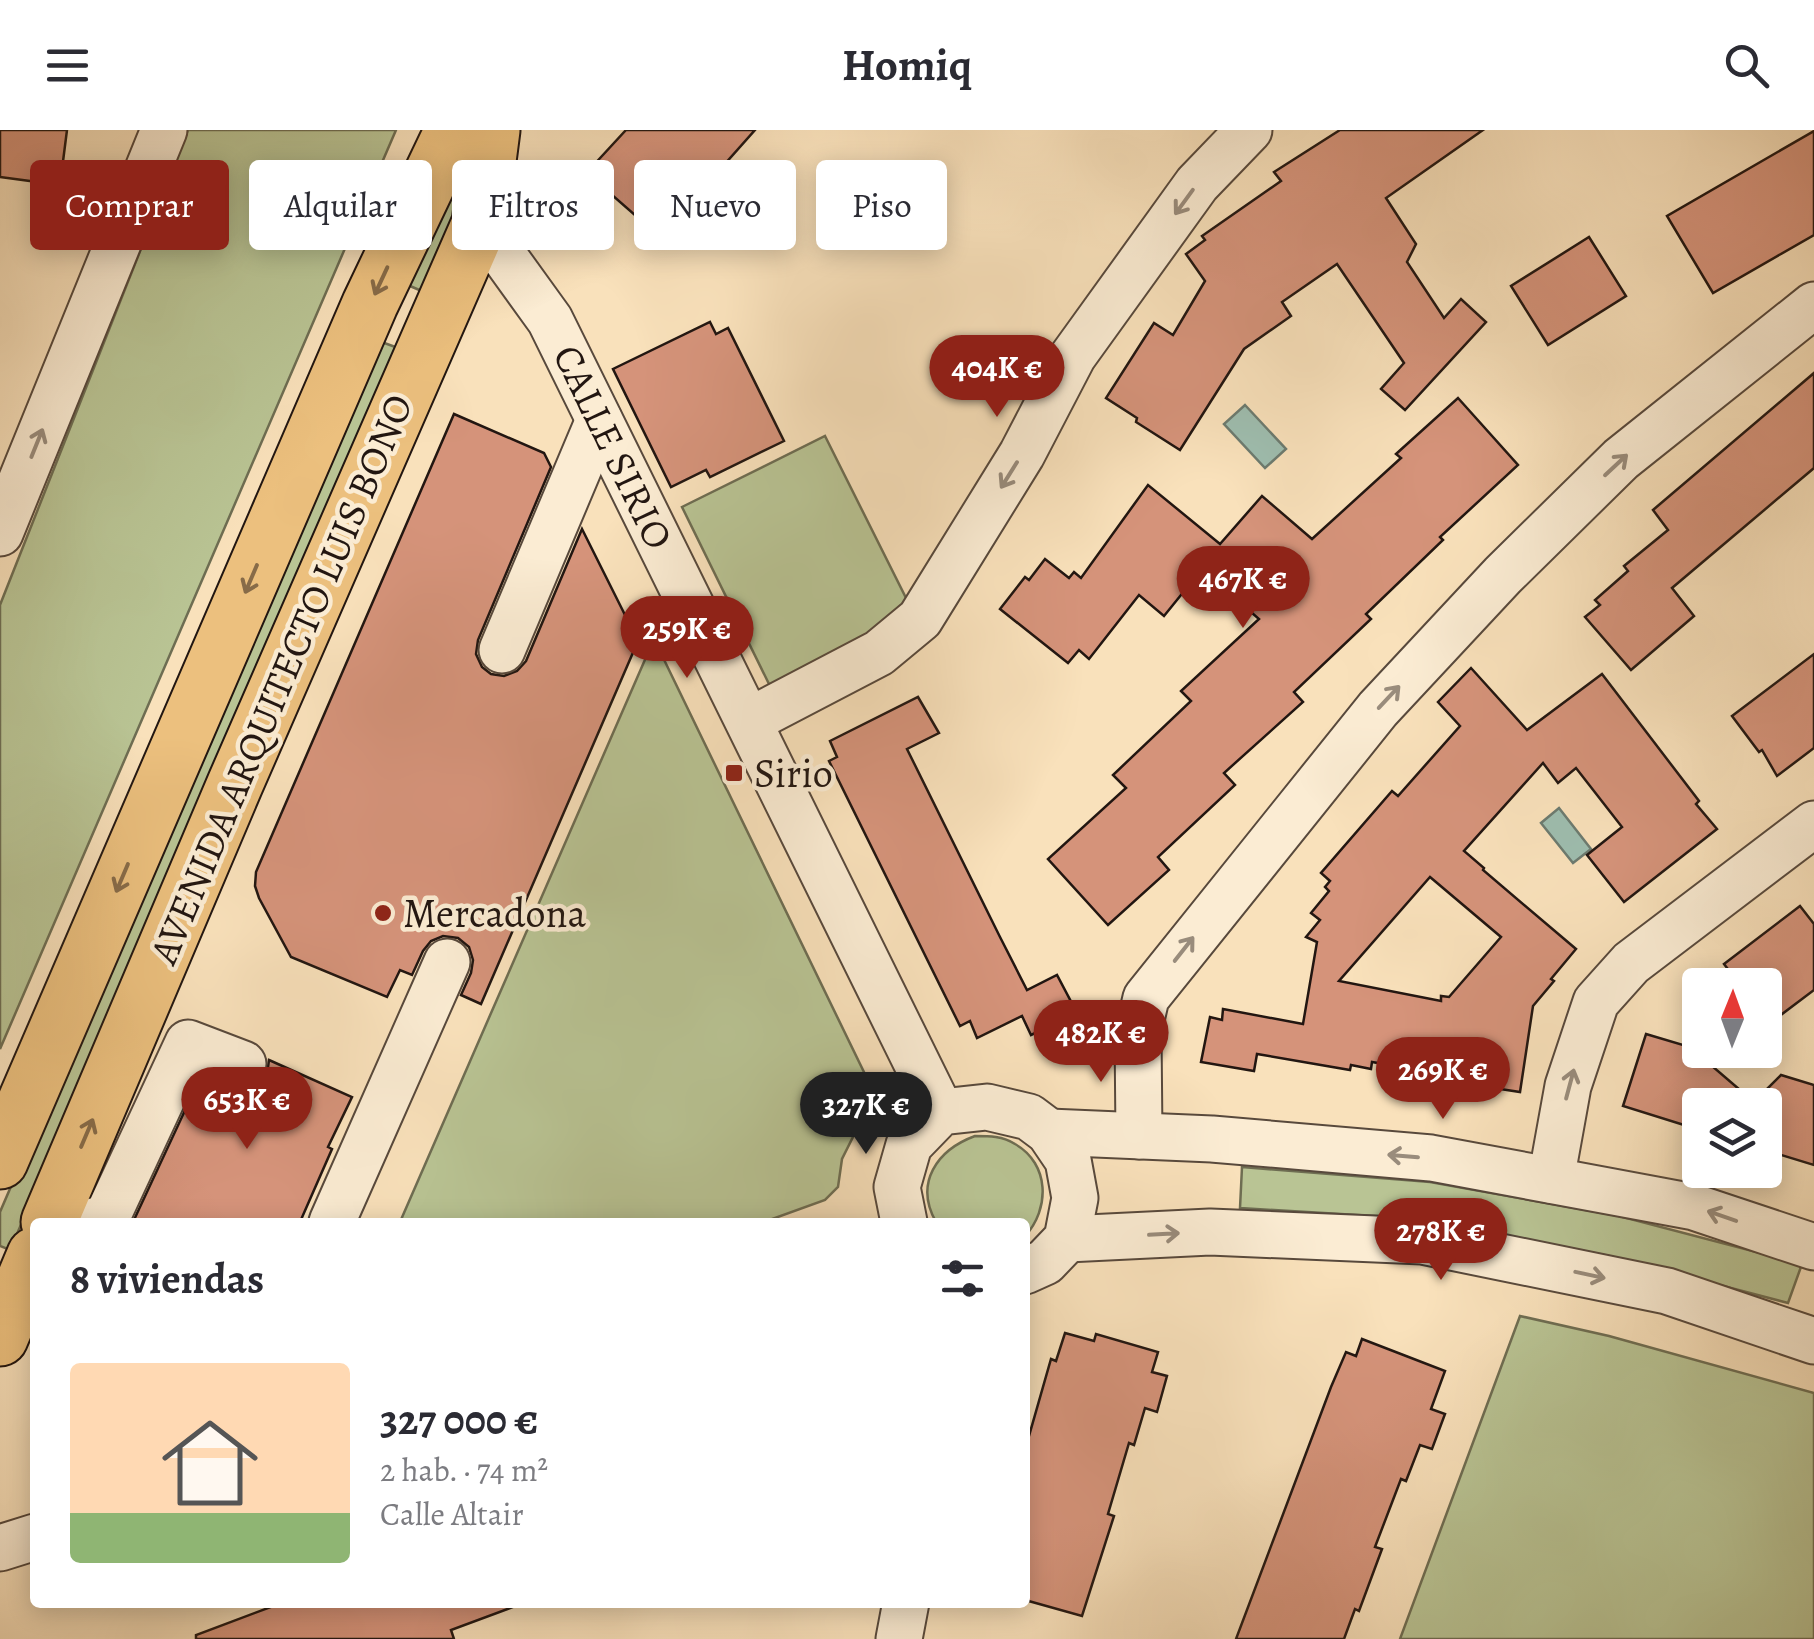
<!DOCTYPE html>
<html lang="es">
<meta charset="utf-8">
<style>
:root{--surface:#fff;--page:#f2f2f3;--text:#2b2b33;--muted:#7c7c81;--accent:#8f2418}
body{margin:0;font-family:Alegreya,serif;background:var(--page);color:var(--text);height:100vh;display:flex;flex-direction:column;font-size:38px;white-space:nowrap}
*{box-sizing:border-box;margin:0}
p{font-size:32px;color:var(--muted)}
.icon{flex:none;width:55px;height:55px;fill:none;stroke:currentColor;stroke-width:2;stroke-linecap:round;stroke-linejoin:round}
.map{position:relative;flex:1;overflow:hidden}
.side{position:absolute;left:30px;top:1088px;width:1000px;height:390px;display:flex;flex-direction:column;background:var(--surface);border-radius:10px;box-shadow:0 5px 25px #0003}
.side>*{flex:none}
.top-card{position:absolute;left:30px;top:30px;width:1000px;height:90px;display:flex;gap:20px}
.needle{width:65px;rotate:1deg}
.tools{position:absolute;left:1682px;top:838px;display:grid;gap:20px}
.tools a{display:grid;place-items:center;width:100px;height:100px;border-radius:10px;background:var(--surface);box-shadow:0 5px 25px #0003;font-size:50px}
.price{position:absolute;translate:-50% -85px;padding:0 22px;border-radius:35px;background:var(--accent);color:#fff;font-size:32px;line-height:65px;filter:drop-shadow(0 2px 5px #0008)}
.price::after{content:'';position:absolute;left:50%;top:60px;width:30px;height:22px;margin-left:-15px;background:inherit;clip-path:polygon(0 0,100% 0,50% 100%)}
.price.active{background:#222;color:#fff}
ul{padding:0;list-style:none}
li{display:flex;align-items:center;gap:30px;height:250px;padding:0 40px}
li span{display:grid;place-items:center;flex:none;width:280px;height:200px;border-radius:10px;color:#555}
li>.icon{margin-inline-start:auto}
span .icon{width:120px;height:120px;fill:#fffc;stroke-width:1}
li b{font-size:42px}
h2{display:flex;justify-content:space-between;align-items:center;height:120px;padding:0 40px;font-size:42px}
.pill{padding:0 35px;border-radius:10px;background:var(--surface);box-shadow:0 5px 25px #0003;font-size:35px;line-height:90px}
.pill.active{background:var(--accent);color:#fff}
header{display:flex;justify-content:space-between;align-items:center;height:130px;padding:0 40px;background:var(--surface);font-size:45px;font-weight:700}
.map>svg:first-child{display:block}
.green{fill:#b9c494;stroke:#6e6d52;stroke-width:2.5}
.water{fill:#9ebeb0;stroke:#6c7b70;stroke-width:2.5}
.building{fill:#d5937a;stroke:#221611;stroke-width:2.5;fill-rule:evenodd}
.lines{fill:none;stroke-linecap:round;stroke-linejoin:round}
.minor-casing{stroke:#58493c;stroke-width:49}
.major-casing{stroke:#221611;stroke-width:59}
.minor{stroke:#fbecd3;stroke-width:45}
.major{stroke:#ecc07e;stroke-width:55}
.oneway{stroke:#998c7c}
.oneway2{stroke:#876b48}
.poi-dot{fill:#8f2418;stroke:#fbecd3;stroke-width:4}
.labels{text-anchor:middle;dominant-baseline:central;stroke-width:9;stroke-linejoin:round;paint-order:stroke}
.street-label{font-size:40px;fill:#221611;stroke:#fbecd3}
.poi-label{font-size:40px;fill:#221611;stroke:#fbecd3;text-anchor:start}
</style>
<header><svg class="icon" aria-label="menu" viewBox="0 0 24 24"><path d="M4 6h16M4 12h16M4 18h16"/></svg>Homiq<svg class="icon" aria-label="search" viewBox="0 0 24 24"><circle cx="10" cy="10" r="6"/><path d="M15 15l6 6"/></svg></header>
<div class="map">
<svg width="1814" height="1509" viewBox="0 0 1814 1509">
<rect width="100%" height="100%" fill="#f9e1bb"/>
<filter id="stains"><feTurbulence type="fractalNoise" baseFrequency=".002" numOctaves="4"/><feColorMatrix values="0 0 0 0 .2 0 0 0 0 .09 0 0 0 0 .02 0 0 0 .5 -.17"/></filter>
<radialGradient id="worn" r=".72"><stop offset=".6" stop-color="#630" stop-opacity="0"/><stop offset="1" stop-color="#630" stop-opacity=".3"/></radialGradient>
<g class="green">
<polygon points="188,0 396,0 0,919 0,475"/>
<polygon points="464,13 462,67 424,162 403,153"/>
<polygon points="376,210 401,219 10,1120 0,1116 0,1082"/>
<polygon points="825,306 907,470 860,512 770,556 682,377"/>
<polygon points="654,509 877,969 858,997 842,1029 838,1057 825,1070 764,1092 400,1092"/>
<path d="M975 1006C989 1006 1003 1006 1015 1014 1050 1034 1050 1079 1025 1106V1092H936C914 1053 937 1020 975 1006Z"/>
<polygon points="1242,1037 1430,1052 1619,1086 1802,1134 1788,1173 1609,1126 1424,1089 1240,1078"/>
<polygon points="1520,1186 1609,1206 1814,1263 1814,1509 1400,1509"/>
</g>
<g class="water">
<polygon points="1245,275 1286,319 1265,338 1224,294"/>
<polygon points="1559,678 1591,719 1573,733 1541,693"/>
</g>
<g class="building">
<polygon points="0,0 67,0 60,55 0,47"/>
<polygon points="626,0 755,0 660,107 596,51 600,47 590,39"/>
<polygon points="1340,0 1483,0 1386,68 1416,114 1407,132 1444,188 1461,169 1486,192 1405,280 1381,259 1404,233 1337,134 1282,172 1291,186 1244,219 1180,320 1136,292 1137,288 1106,268 1154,193 1173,205 1205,151 1186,124 1205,110 1202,106 1281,51 1274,42"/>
<polygon points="1814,1 1814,105 1713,163 1667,86"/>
<polygon points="1589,107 1626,166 1548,215 1511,156"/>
<polygon points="710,192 716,204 728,198 784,311 710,347 706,340 671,357 613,239"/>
<polygon points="1814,243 1814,338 1672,458 1694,486 1631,540 1585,487 1600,475 1595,470 1628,441 1624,436 1668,400 1653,380"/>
<polygon points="1458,268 1518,335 1440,407 1443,410 1366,484 1371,489 1294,562 1303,572 1224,643 1235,655 1158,727 1169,740 1108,795 1048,729 1126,658 1113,645 1191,571 1181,561 1259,489 1202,439 1164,486 1139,465 1089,529 1079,520 1068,533 1000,479 1025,447 1029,450 1045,429 1069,448 1074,442 1081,448 1148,355 1220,414 1262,366 1312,409 1401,328 1396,324"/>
<polygon points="454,284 544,323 551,337 478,510 476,524 482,537 491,544 504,546 517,541 526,531 582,399 638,511 481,874 461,865 471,843 473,830 469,817 458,808 443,806 431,811 423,821 412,845 400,840 387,867 291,827 259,768 255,756 256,742"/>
<polygon points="1814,524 1814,618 1777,646 1762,620 1759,622 1732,586"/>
<path d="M1471 538 1527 600 1602 544 1699 671 1696 674 1717 699 1624 772 1587 725 1622 697 1576 638 1558 653 1543 633 1464 721 1484 738 1483 740 1576 819 1551 849 1554 851 1533 876 1520 962 1487 957V952L1372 932 1371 939 1351 935 1350 940 1257 924 1254 941 1201 932 1210 887 1222 890 1223 879 1303 894 1317 812 1306 807 1320 790 1311 783 1329 761 1325 757 1330 751 1321 743 1392 661 1398 666 1460 596 1438 572ZM1430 747 1501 807 1449 867 1441 866V871L1339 851Z"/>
<polygon points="918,567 939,603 907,619 1000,807 1027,860 1057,845 1077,883 1031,905 1022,886 977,908 970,891 960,896 829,631 837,627 830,611"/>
<polygon points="1800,776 1814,794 1814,860 1765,897 1765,855 1740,855 1724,834"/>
<polygon points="1646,904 1690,917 1754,972 1781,945 1814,955 1814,1035 1765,1020 1765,975 1700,975 1700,1000 1623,976"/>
<polygon points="269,930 352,967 328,1017 332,1019 300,1092 133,1092 201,946 234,959 248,960 259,955 267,944"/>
<polygon points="1065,1203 1094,1211 1096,1204 1158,1222 1152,1242 1167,1246 1157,1282 1145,1278 1134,1315 1129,1313 1108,1384 1114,1386 1082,1486 1025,1470 1025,1320 1051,1229 1056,1231"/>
<polygon points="1362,1209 1445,1241 1431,1279 1445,1284 1432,1319 1420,1315 1406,1351 1401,1349 1375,1417 1382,1419 1359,1481 1355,1479 1344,1509 1236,1509 1331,1257 1346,1222 1356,1226"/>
<polygon points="284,1472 513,1472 513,1477 451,1500 454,1509 196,1509 196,1505"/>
</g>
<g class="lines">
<defs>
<g id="minor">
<polyline points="480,93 550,190 941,982"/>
<polyline points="0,403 164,0"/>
<polyline points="502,520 599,290"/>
<polyline points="749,591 879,523 920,489 1022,324 1073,226 1197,54 1249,0"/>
<polyline points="1049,1002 1212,1009 1431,1028 1694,1077 1814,1117"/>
<polyline points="1139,1006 1138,903 1146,868 1378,579 1503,445 1621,329 1814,175"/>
<polyline points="1551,1050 1568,956 1596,872 1631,833 1814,694"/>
<polyline points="90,1092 107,1087 188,913 243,934"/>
<polyline points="332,1092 447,832"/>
<polyline points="904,1092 897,1057 909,1015 941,982 987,977 1029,987 1049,1002 1068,1030 1075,1068 1067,1109 1045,1132 1025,1141"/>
<polyline points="1067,1109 1210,1102 1422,1111 1667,1161 1814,1211"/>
<polyline points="0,1418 35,1407"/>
<polyline points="899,1509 906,1472"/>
</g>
<g id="major">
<polyline points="0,1031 370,174 453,0"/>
<polyline points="49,1092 235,654 480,93 492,0"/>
<polyline points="0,1208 35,1125"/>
</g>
</defs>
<use href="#minor" class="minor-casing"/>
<use href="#major" class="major-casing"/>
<use href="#minor" class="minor"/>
<use href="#major" class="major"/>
</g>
<defs><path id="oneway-shaft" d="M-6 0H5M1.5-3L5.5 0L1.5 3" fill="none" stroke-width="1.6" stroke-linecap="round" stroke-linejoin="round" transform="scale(2.5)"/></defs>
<g class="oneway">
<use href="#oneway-shaft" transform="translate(1184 72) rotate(126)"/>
<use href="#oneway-shaft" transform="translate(37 313) rotate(-68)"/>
<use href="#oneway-shaft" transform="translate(1616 335) rotate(-43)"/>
<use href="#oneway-shaft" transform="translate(1009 345) rotate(122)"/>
<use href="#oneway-shaft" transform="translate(1389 567) rotate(-47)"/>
<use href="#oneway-shaft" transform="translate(1184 819) rotate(-52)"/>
<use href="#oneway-shaft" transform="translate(1570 954) rotate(-75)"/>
<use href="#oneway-shaft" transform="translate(1403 1026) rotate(-175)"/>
<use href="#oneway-shaft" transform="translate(1722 1086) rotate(-161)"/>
<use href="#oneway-shaft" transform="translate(1164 1104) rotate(-3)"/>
<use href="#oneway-shaft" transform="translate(1590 1145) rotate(12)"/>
</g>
<g class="oneway2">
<use href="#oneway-shaft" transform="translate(381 151) rotate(115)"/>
<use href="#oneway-shaft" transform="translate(251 449) rotate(113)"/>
<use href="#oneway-shaft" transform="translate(122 748) rotate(113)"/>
<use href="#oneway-shaft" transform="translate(87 1003) rotate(-67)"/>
</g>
<g class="poi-dot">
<rect x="724" y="633" width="20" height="20" rx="5"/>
<circle cx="383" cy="783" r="10"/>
</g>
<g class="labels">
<g class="street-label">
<text transform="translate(613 317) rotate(64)">CALLE SIRIO</text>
<text transform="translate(281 549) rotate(-67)">AVENIDA ARQUITECTO LUIS BONO</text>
</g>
<g class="poi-label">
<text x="754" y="643">Sirio</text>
<text x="403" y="783">Mercadona</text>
</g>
</g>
<rect width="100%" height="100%" filter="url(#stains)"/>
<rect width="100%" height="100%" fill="url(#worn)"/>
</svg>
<div class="tools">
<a><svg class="needle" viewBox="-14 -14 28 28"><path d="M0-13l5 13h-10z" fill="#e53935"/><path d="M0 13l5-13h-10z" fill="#7c7c81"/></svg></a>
<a><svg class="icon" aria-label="layers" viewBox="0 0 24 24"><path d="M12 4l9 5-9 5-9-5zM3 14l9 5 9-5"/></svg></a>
</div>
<b class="price" style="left:997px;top:290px">404K €</b>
<b class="price" style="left:1243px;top:501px">467K €</b>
<b class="price" style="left:687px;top:551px">259K €</b>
<b class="price" style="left:1101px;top:955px">482K €</b>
<b class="price" style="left:1443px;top:992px">269K €</b>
<b class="price" style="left:247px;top:1022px">653K €</b>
<b class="price active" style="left:866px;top:1027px">327K €</b>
<b class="price" style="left:1441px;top:1153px">278K €</b>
<div class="top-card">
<a class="pill active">Comprar</a>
<a class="pill">Alquilar</a>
<a class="pill">Filtros</a>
<a class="pill">Nuevo</a>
<a class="pill">Piso</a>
</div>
<section class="side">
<h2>8 viviendas<svg class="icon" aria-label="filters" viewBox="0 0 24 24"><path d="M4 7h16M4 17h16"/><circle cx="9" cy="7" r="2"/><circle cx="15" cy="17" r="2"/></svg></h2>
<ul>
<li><span style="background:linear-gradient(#ffd9b3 75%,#8fb573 0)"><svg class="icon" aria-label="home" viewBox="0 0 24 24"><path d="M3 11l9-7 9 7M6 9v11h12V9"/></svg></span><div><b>327 000 €</b><p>2 hab. · 74 m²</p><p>Calle Altair</p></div></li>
</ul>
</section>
</div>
